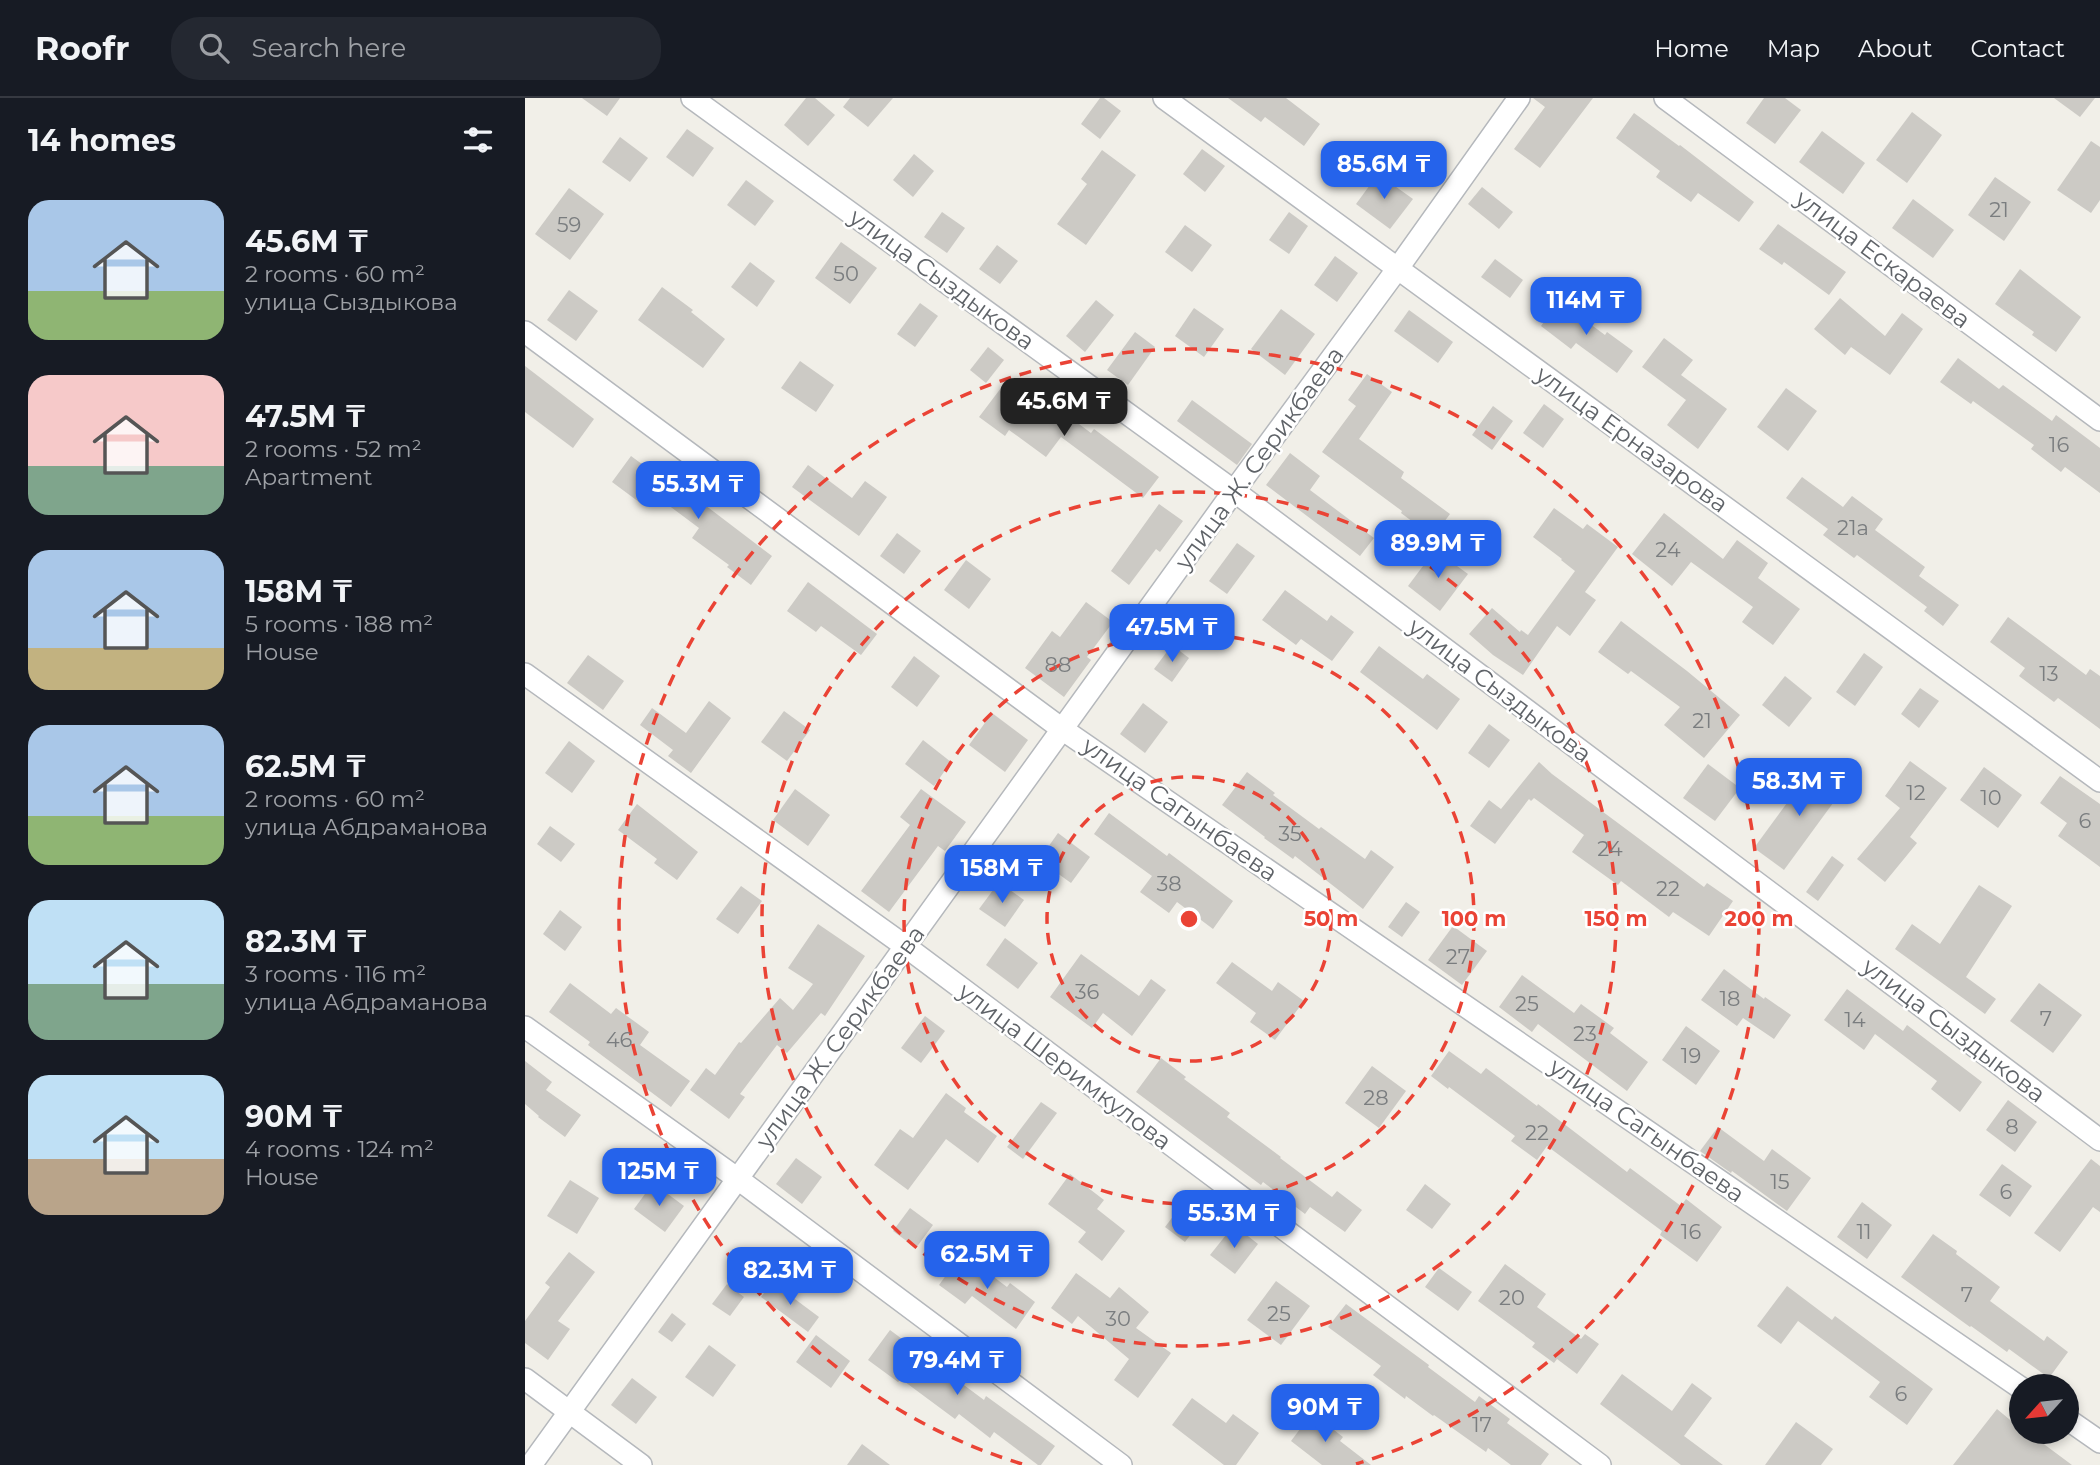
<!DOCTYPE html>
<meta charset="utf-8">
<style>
:root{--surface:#171b24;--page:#242831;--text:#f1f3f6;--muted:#9ea1a6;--line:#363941;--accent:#2563eb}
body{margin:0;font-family:Montserrat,sans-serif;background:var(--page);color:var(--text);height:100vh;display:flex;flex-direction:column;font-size:26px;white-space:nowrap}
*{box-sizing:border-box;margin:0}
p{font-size:23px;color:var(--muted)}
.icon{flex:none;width:38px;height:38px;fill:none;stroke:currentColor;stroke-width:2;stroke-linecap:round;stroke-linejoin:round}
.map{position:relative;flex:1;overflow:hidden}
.sheet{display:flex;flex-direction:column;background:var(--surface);width:525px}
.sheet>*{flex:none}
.needle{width:46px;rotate:243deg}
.buttons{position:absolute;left:1484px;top:1276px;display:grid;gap:14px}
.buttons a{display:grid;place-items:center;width:70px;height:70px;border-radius:50%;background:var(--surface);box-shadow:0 4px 10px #0003;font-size:35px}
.price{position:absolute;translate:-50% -60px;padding:0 16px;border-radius:14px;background:var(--accent);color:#fff;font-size:23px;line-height:46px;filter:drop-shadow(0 2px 4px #0008)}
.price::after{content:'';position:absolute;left:50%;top:42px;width:21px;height:16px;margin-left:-10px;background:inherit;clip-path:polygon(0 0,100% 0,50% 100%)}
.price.selected{background:#222;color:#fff}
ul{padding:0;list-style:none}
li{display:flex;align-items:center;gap:21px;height:175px;padding:0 28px}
li span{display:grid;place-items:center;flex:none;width:196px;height:140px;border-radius:21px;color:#555}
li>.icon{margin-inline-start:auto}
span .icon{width:84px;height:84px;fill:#fffc;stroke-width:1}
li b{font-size:30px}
h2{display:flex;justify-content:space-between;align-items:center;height:84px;padding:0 28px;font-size:30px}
header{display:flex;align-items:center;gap:42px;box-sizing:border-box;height:98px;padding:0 35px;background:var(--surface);border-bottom:2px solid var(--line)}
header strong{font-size:33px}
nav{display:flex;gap:38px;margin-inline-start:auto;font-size:24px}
.search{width:490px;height:63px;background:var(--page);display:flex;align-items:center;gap:18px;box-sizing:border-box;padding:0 24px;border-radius:28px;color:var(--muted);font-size:26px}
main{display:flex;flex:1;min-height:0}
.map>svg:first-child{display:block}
.building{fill:#cccac5}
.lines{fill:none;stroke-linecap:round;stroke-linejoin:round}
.minor-casing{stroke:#b5b8bc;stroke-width:24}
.minor{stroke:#fff;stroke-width:21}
.ring{fill:none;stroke:#ea4335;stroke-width:3.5;stroke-dasharray:12 9}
.labels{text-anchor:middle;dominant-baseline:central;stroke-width:5;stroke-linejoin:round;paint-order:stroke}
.number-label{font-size:21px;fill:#7a7d7f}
.street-label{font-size:24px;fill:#5f6368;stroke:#fff}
.centre{fill:#ea4335;stroke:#fff;stroke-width:3.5}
.ring-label{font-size:21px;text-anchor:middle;font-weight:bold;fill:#ea4335;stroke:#fff;stroke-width:5;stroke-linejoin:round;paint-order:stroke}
</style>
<header>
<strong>Roofr</strong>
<div class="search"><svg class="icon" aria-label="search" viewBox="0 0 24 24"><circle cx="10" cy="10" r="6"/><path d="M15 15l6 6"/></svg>Search here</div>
<nav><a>Home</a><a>Map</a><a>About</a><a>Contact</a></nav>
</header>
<main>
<section class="sheet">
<h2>14 homes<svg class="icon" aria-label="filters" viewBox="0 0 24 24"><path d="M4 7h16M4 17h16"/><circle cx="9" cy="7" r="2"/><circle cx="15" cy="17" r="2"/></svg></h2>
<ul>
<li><span style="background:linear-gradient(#a9c7e8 65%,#8fb573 0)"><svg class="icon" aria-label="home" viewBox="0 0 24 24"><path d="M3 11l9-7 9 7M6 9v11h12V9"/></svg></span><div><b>45.6M ₸</b><p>2 rooms · 60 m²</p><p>улица Сыздыкова</p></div></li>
<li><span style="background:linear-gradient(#f6c9c9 65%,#7fa58c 0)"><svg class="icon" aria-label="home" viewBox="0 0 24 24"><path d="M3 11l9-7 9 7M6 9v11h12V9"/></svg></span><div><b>47.5M ₸</b><p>2 rooms · 52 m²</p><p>Apartment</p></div></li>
<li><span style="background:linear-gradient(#a9c7e8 70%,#c2b280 0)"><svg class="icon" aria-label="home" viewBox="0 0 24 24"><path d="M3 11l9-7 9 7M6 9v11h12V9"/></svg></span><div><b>158M ₸</b><p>5 rooms · 188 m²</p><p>House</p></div></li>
<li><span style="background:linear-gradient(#a9c7e8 65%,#8fb573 0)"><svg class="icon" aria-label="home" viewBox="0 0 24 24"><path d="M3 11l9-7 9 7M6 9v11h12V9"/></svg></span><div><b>62.5M ₸</b><p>2 rooms · 60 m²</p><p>улица Абдраманова</p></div></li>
<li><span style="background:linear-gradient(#bfe0f5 60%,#7fa58c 0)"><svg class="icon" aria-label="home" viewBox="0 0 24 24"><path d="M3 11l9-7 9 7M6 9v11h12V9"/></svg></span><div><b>82.3M ₸</b><p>3 rooms · 116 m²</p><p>улица Абдраманова</p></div></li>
<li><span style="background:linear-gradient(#bfe0f5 60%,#b9a48a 0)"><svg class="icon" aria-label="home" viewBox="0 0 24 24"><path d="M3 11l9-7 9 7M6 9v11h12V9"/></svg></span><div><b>90M ₸</b><p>4 rooms · 124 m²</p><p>House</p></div></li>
</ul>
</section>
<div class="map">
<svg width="1575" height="1367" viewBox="0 0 1575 1367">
<rect width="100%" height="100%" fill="#f1efe8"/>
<g class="building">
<polygon points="57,0 95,0 82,18"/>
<polygon points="281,0 290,0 310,17 283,48 259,27"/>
<polygon points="325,0 368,0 343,29 318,9"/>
<polygon points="575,0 579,0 596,13 575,41 556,26"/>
<polygon points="703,0 761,0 795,26 779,48 740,19 736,24"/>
<polygon points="1008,0 1068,0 1015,70 989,51 1020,9"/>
<polygon points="1239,0 1260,0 1276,12 1250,46 1221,25"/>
<polygon points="1529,0 1570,0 1555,19"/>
<polygon points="1387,14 1417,37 1382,85 1351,62"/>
<polygon points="1109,15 1154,48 1155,47 1229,104 1214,124 1173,95 1166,104 1131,79 1135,73 1091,40"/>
<polygon points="162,31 189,50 168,79 141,59"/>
<polygon points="1297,33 1340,65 1318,96 1274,64"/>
<polygon points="95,39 123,60 105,84 77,64"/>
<polygon points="1566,43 1575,49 1575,102 1566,115 1532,92"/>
<polygon points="677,51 700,68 680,94 658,76"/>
<polygon points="577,52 611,77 561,147 532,126 562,86 556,81"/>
<polygon points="389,56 409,73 388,99 368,82"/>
<polygon points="853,76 888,101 865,131 831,106"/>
<polygon points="1470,79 1506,104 1479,143 1443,117"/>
<polygon points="221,82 249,103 230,128 202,107"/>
<polygon points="957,89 988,114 974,131 943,106"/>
<polygon points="44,90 79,116 45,162 10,136"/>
<polygon points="1388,101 1429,132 1408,160 1367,130"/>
<polygon points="417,114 440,130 422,155 399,139"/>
<polygon points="764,114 783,128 764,156 744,142"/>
<polygon points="1253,126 1321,174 1304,197 1259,164 1257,167 1234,151"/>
<polygon points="660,127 687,147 667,174 640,154"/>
<polygon points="316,144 352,170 325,206 290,180"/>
<polygon points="472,147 493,163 475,186 454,171"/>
<polygon points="810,158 833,175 812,204 789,187"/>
<polygon points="970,161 998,182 985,200 956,179"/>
<polygon points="225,164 250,183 232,209 206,189"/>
<polygon points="1495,171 1556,219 1531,254 1507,237 1509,234 1470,206"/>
<polygon points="137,189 168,212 166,214 200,241 178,270 113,222"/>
<polygon points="44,192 73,213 51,243 22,222"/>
<polygon points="1315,200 1360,238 1377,215 1398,231 1365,277 1326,249 1320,257 1289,231"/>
<polygon points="571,202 589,217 560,254 541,238"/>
<polygon points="1034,203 1080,237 1082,234 1108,253 1092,275 1051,245 1046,251 1016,228"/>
<polygon points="395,205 413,218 390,249 372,236"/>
<polygon points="669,210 699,231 679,259 650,238"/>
<polygon points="756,211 790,236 760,277 726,251"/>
<polygon points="884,212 928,244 913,265 869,233"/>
<polygon points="610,234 630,249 603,287 582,272"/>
<polygon points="1139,240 1168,262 1156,277 1202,311 1173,351 1142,327 1161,302 1117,269"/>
<polygon points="463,249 479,262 461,285 445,272"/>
<polygon points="1433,260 1474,291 1478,287 1527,323 1531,317 1575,350 1575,395 1540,369 1536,374 1506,351 1509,347 1448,303 1446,306 1415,284"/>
<polygon points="275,263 309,287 291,314 256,290"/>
<polygon points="0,268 69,321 48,350 0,314"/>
<polygon points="842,276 867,294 834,341 879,374 876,380 925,416 908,439 876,415 877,413 797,354 831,308 823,302"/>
<polygon points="479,286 522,318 530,308 566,335 569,331 634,379 618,400 536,339 521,359 484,332 480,338 454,319"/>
<polygon points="1261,290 1292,313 1263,353 1232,329"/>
<polygon points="667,302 727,346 712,367 652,323"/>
<polygon points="1019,306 1039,321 1018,350 998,335"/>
<polygon points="968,308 988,323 967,352 947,337"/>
<polygon points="765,355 795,378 785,392 849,440 835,458 741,387"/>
<polygon points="106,358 148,389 151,385 247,458 226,487 202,469 204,467 167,440 174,430 123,392 114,404 87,384"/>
<polygon points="283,367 327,400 340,383 362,399 334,438 267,389"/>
<polygon points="1277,379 1318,409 1327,398 1358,421 1350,432 1400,469 1394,478 1434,507 1418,528 1399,513 1402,509 1332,457 1329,460 1298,437 1303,431 1261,400"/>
<polygon points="634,406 658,423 635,454 631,451 604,487 586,473"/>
<polygon points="1029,410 1058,431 1062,426 1093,449 1060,494 1071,502 1045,538 1032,528 998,577 968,557 944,536 967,510 995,534 996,532 1003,537 1050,473 1036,462 1037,461 1008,439"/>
<polygon points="1139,415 1198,461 1212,442 1243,465 1233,480 1275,511 1248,547 1217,524 1228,509 1166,464 1147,488 1107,456"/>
<polygon points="372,435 396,453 379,476 355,458"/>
<polygon points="712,445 730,458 702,496 684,483"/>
<polygon points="910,452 943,476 915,513 883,488"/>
<polygon points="441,462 466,481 444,511 419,492"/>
<polygon points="283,484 352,536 336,557 296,528 291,534 262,513"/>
<polygon points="760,492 802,523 806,517 829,534 807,563 776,541 771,547 737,522"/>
<polygon points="561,504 588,524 562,559 566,562 539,599 500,570 527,533 535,539"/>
<polygon points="1483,519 1561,577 1565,571 1575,578 1575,631 1533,600 1529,604 1494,578 1500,570 1465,544"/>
<polygon points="1096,523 1162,573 1215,617 1179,660 1139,627 1155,609 1106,573 1103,576 1073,554"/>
<polygon points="647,547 664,560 647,584 629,571"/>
<polygon points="854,548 898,581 902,576 935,601 912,632 835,574"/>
<polygon points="1339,555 1358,569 1330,608 1311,594"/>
<polygon points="63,557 99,583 78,612 42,585"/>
<polygon points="389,558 415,578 392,609 366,589"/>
<polygon points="1260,578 1287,600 1264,629 1237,607"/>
<polygon points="1395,590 1414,603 1394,630 1376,616"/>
<polygon points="184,603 206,620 166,675 143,658 148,652 115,627 127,610 161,635"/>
<polygon points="618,605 643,624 620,655 595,636"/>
<polygon points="259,613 285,632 262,663 236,644"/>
<polygon points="467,615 503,642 480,674 444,647"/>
<polygon points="964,626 985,642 964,670 943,655"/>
<polygon points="398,642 426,664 409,688 380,666"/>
<polygon points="44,643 70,663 47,695 20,675"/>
<polygon points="1385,663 1422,690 1385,739 1392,745 1360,784 1332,761 1375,710 1360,698"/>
<polygon points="1014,664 1027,676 1179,789 1182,785 1208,803 1184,838 1148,814 1144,819 1096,783 1093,787 1047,754 1059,737 1009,700 1006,703 1004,701 970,746 945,728 964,702 976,711"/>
<polygon points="1183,666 1215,690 1190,723 1158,700"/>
<polygon points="1289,668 1319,690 1259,772 1229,750"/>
<polygon points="1459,669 1497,697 1473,730 1435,702"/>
<polygon points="722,674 750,695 748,697 794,731 796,729 840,761 846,752 869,769 838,811 770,758 768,761 739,740 740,739 697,707"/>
<polygon points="1535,678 1575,706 1575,769 1533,738 1542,725 1515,705"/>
<polygon points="270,691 305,717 283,748 248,722"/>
<polygon points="396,691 441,724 420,753 413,748 364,814 336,793 385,727 375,719"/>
<polygon points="112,706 173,754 152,782 129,765 132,761 93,732"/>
<polygon points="584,715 642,758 644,755 708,803 688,831 652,804 644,815 615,794 627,778 569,736"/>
<polygon points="25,728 50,746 36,764 12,746"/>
<polygon points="533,735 565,759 546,785 514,762"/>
<polygon points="1307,758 1319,767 1293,803 1281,794"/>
<polygon points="474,784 499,802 480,829 454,811"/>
<polygon points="1454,787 1487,808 1441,879 1471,901 1460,916 1370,851 1387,826 1415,846"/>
<polygon points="216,788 237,803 213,836 191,821"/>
<polygon points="881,804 895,814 877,839 863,829"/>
<polygon points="35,812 57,829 40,853 18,836"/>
<polygon points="293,826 340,858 300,918 296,915 262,955 252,947 215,996 220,999 204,1021 165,992 181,970 190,977 214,944 216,945 255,900 268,912 288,886 263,870"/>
<polygon points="928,828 962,853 937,887 903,862"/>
<polygon points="480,840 513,865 493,891 461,867"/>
<polygon points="556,856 614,898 626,881 641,892 607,938 578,915 567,930 525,899"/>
<polygon points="707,864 747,893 753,884 779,903 750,942 725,924 731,915 691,885"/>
<polygon points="1199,871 1239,901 1240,899 1266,917 1249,941 1218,920 1212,928 1176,902"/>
<polygon points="997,877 1049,915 1056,906 1089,930 1085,935 1123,964 1102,993 1013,926 1007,934 974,909"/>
<polygon points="45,885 86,916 91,910 124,934 115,947 165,983 146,1009 63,947 65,944 24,914"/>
<polygon points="1514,885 1557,917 1528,955 1485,923"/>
<polygon points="1322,891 1378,933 1382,927 1457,984 1435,1014 1406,991 1412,983 1350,936 1339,952 1299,922"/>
<polygon points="400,918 420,933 396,965 376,950"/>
<polygon points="1161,928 1195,953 1171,987 1137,962"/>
<polygon points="924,953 956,976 961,970 1012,1008 1013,1006 1102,1074 1105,1070 1156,1108 1161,1101 1197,1129 1172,1164 1135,1137 1137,1133 1022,1048 1012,1062 986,1043 990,1038 924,989 923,991 906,978"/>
<polygon points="636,960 661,979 659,981 705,1015 702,1019 756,1059 755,1060 807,1099 812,1093 837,1112 820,1134 785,1109 780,1116 738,1084 736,1087 611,994"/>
<polygon points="0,963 27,984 21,992 56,1017 40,1039 13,1019 14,1018 0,1006"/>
<polygon points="847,968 881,993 854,1030 820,1005"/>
<polygon points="421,995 441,1010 439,1014 472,1038 453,1065 421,1041 383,1092 349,1067 375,1031 388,1040"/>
<polygon points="1483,1002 1512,1024 1490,1054 1461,1032"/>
<polygon points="516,1004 532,1015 498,1061 482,1049"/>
<polygon points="1193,1029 1239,1063 1247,1051 1286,1080 1262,1113 1207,1073 1206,1075 1175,1053"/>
<polygon points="271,1060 297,1079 277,1106 251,1086"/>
<polygon points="1566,1061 1575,1068 1575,1114 1568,1109 1535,1154 1509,1135"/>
<polygon points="1477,1066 1507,1088 1485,1119 1454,1097"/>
<polygon points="545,1076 579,1102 572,1111 600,1133 577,1163 553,1144 561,1134 523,1106"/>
<polygon points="45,1082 74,1100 52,1136 22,1118"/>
<polygon points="128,1085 159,1108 140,1134 109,1111"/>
<polygon points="900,1086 926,1106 907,1131 881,1112"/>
<polygon points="659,1104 679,1119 660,1144 640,1129"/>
<polygon points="1337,1104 1367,1127 1342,1161 1312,1139"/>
<polygon points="385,1110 408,1127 391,1150 368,1133"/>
<polygon points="709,1127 733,1146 710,1176 685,1157"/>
<polygon points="1408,1136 1432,1153 1431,1156 1475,1189 1465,1203 1519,1243 1522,1238 1543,1254 1524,1280 1484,1251 1482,1254 1446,1228 1445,1229 1376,1179"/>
<polygon points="44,1154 70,1174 33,1223 45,1231 23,1262 0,1245 0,1223 25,1189 20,1185"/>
<polygon points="437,1155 482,1189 485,1185 510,1204 491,1231 447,1198 440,1206 414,1187"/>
<polygon points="980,1166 1021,1196 1012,1209 1056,1241 1060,1236 1074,1246 1052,1276 1032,1261 1029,1265 1007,1249 1010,1245 953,1203"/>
<polygon points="914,1170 947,1194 933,1213 900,1189"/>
<polygon points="551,1175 585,1200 594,1189 624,1214 611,1230 646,1255 613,1300 589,1282 604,1261 553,1218 547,1226 526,1210"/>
<polygon points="751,1183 785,1208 756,1247 722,1222"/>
<polygon points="247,1184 294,1219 283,1234 236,1199"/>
<polygon points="202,1186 219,1199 205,1218 187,1206"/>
<polygon points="1262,1188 1307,1222 1310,1218 1408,1291 1382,1327 1344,1299 1355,1284 1273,1223 1256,1246 1232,1228"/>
<polygon points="821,1206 904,1267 903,1269 950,1304 954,1298 985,1321 982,1325 1024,1356 1016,1367 986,1367 963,1350 961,1354 909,1317 908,1318 881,1298 880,1301 848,1277 856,1268 803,1229"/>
<polygon points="147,1215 161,1226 147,1244 133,1234"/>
<polygon points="365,1232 459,1302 461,1298 530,1348 516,1367 513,1367 469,1334 465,1340 434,1316 430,1321 376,1281 373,1284 343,1262"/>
<polygon points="291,1237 325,1263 306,1290 271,1264"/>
<polygon points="184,1247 211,1267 188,1299 160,1279"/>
<polygon points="1097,1276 1147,1313 1167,1285 1187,1300 1159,1338 1198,1367 1156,1367 1075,1306"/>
<polygon points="107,1280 132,1299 111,1326 86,1307"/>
<polygon points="667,1300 701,1325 708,1316 734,1335 711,1367 699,1367 647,1327"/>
<polygon points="1472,1311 1496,1331 1496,1334 1500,1334 1511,1342 1512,1341 1547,1367 1428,1367"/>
<polygon points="787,1315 818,1339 815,1343 846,1367 797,1367 766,1343"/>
<polygon points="1271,1324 1308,1351 1296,1367 1240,1367"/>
<polygon points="337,1346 365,1367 322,1367"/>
</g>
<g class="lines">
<defs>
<g id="minor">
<polyline points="167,0 709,393 1575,1042"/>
<polyline points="639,0 1575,683"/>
<polyline points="1140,0 1575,322"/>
<polyline points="0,234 537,631 1496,1290"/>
<polyline points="0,576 380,848 1075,1367"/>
<polyline points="0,929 213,1081 596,1367"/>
<polyline points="0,1281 116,1367"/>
<polyline points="1542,1321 1575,1344"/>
<polyline points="6,1367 709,393 873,170 994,0"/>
</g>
</defs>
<use href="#minor" class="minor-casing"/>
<use href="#minor" class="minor"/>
</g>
<g class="ring">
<circle cx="664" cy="821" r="142"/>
<circle cx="664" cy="821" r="285"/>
<circle cx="664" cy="821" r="427"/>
<path d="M497 1366A570 570 0 1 1 831 1366"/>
</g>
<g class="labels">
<g class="number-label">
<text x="1474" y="111">21</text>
<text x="44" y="126">59</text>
<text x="321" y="175">50</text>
<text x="1534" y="346">16</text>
<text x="1328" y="429">21а</text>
<text x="1143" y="451">24</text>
<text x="533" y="566">88</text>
<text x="1524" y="575">13</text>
<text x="1177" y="622">21</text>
<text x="1391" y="694">12</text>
<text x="1466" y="699">10</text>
<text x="1560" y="722">6</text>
<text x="765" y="735">35</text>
<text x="1085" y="750">24</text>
<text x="644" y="785">38</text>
<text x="1143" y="790">22</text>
<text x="933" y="858">27</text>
<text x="562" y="893">36</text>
<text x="1205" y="900">18</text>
<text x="1002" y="905">25</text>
<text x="1521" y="920">7</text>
<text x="1330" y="921">14</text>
<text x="1060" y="935">23</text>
<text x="94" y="941">46</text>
<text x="1166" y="957">19</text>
<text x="851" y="999">28</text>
<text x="1487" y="1028">8</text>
<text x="1012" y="1034">22</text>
<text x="1255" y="1083">15</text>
<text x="1481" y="1093">6</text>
<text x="1166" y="1133">16</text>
<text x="1339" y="1133">11</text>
<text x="1442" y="1196">7</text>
<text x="987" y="1199">20</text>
<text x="754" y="1215">25</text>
<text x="593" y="1220">30</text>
<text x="1376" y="1295">6</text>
<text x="957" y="1326">17</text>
</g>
<g class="street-label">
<text transform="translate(1358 161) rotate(37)">улица Ескараева</text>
<text transform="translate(417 181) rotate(36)">улица Сыздыкова</text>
<text transform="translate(1107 341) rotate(36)">улица Ерназарова</text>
<text transform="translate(734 360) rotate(-54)">улица Ж. Серикбаева</text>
<text transform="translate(975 592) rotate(37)">улица Сыздыкова</text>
<text transform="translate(655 711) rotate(35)">улица Сагынбаева</text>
<text transform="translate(1429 932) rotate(37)">улица Сыздыкова</text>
<text transform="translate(315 939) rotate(-54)">улица Ж. Серикбаева</text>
<text transform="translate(540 968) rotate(37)">улица Шеримкулова</text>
<text transform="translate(1122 1032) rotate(35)">улица Сагынбаева</text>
</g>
</g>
<circle cx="664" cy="821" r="10" class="centre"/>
<g class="ring-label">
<text x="806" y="828">50 m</text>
<text x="949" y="828">100 m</text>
<text x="1091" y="828">150 m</text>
<text x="1234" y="828">200 m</text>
</g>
</svg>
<div class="buttons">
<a><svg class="needle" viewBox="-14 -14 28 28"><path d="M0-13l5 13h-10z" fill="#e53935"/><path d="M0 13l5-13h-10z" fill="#9ea1a6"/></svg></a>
</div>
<b class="price" style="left:859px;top:103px">85.6M ₸</b>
<b class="price" style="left:1061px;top:239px">114M ₸</b>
<b class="price selected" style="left:539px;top:340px">45.6M ₸</b>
<b class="price" style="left:173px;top:423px">55.3M ₸</b>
<b class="price" style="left:913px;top:482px">89.9M ₸</b>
<b class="price" style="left:647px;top:566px">47.5M ₸</b>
<b class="price" style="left:1274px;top:720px">58.3M ₸</b>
<b class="price" style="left:477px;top:807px">158M ₸</b>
<b class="price" style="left:134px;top:1110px">125M ₸</b>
<b class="price" style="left:709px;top:1152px">55.3M ₸</b>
<b class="price" style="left:462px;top:1193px">62.5M ₸</b>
<b class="price" style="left:265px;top:1209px">82.3M ₸</b>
<b class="price" style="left:432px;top:1299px">79.4M ₸</b>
<b class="price" style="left:800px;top:1346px">90M ₸</b>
</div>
</main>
